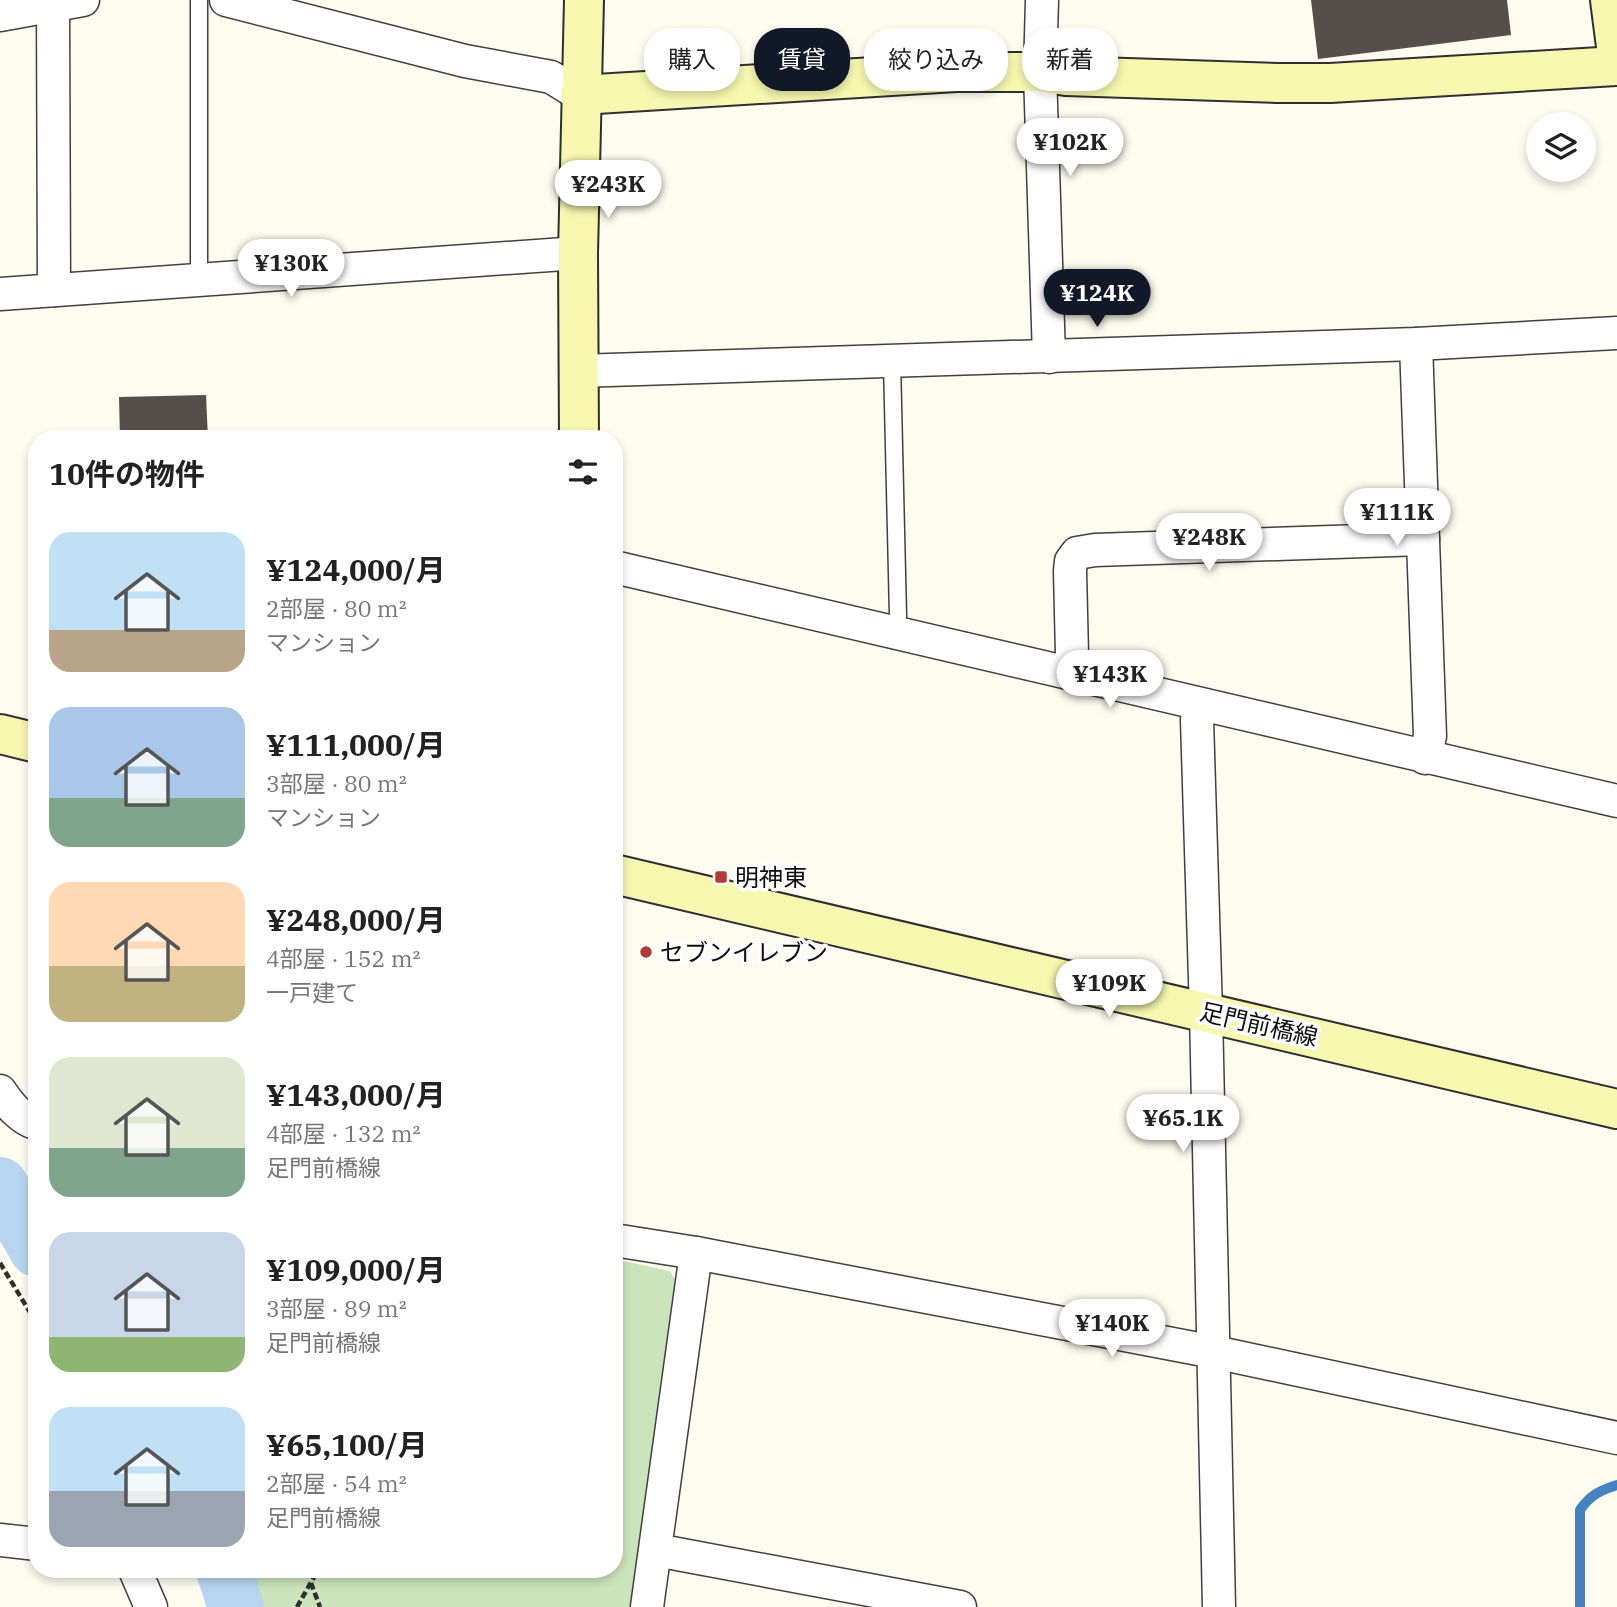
<!DOCTYPE html>
<html lang="ja">
<meta charset="utf-8">
<style>
:root{--surface:#fff;--page:#f6f6f6;--text:#222;--muted:#767676;--accent:#111827}
body{margin:0;font-family:"IBM Plex Serif","Noto Sans JP",serif;background:var(--page);color:var(--text);height:100vh;display:flex;flex-direction:column;font-size:26px;white-space:nowrap}
*{box-sizing:border-box;margin:0}
p{font-size:23px;color:var(--muted)}
.icon{flex:none;width:38px;height:38px;fill:none;stroke:currentColor;stroke-width:2;stroke-linecap:round;stroke-linejoin:round}
.map{position:relative;flex:1;overflow:hidden}
.side{position:absolute;left:28px;top:430px;width:595px;height:1148px;display:flex;flex-direction:column;background:var(--surface);border-radius:28px;box-shadow:0 4px 10px #0003}
.side>*{flex:none}
.banner{position:absolute;left:644px;top:28px;width:665px;height:63px;display:flex;gap:14px}
.tools{position:absolute;left:1526px;top:112px;display:grid;gap:14px}
.tools a{display:grid;place-items:center;width:70px;height:70px;border-radius:50%;background:var(--surface);box-shadow:0 4px 10px #0003;font-size:35px}
.price{position:absolute;translate:-50% -60px;padding:0 16px;border-radius:24px;background:#fff;color:#222;font-size:23px;line-height:46px;filter:drop-shadow(0 2px 4px #0008)}
.price::after{content:'';position:absolute;left:50%;top:42px;width:21px;height:16px;margin-left:-10px;background:inherit;clip-path:polygon(0 0,100% 0,50% 100%)}
.price.on{background:var(--accent);color:#fff}
ul{padding:0;list-style:none}
li{display:flex;align-items:center;gap:21px;height:175px;padding:0 21px}
li span{display:grid;place-items:center;flex:none;width:196px;height:140px;border-radius:21px;color:#555}
li>.icon{margin-inline-start:auto}
span .icon{width:84px;height:84px;fill:#fffc;stroke-width:1}
li b{font-size:30px}
h2{display:flex;justify-content:space-between;align-items:center;height:84px;padding:0 21px;font-size:30px}
.chip{padding:0 24px;border-radius:28px;background:var(--surface);box-shadow:0 4px 10px #0003;font-size:24px;line-height:63px}
.chip.on{background:var(--accent);color:#fff}
.map>svg:first-child{display:block}
.green{fill:#cce4bb}
.lines{fill:none;stroke-linecap:round;stroke-linejoin:round}
.stream{stroke:#4682bf;stroke-width:10}
.river{stroke:#b8d5f0;stroke-width:56}
.building{fill:#544f4a}
.lane-casing{stroke:#404040;stroke-width:19}
.street-casing{stroke:#404040;stroke-width:35}
.secondary-casing{stroke:#2f2f2f;stroke-width:42}
.path{stroke:#2f2f2f;stroke-width:4.5;stroke-dasharray:7 3.5;stroke-linecap:butt}
.lane{stroke:#fff;stroke-width:16}
.street{stroke:#fff;stroke-width:32}
.secondary{stroke:#f7f7b0;stroke-width:38}
.poi-dot{fill:#af3b33;stroke:#fff;stroke-width:2.5}
.labels{text-anchor:middle;dominant-baseline:central;stroke-width:7;stroke-linejoin:round;paint-order:stroke}
.poi-label{font-size:24px;fill:#0d0d0d;stroke:#fff;text-anchor:start}
.street-label{font-size:24px;fill:#0d0d0d;stroke:#fff}
</style>
<div class="map">
<svg width="1617" height="1607" viewBox="0 0 1617 1607">
<rect width="100%" height="100%" fill="#fdfcef"/>
<polygon class="green" points="614,1259 670,1271 680,1287 630,1607 262,1607 246,1570 614,1570"/>
<g class="lines">
<path class="stream" d="M1580 1607V1510C1590 1495 1601 1490 1617 1485"/>
<g class="river">
<polyline points="0,1185 37,1249"/>
<polyline points="224,1570 236,1607"/>
</g>
</g>
<g class="building">
<polygon points="1311,0 1507,0 1511,35 1318,59"/>
<polygon points="206,395 208,439 120,439 119,397"/>
</g>
<g class="lines">
<defs>
<g id="lane">
<polyline points="199,279 199,0"/>
<polyline points="892,362 898,616 892,632"/>
</g>
<g id="street">
<polyline points="226,0 465,61 551,77 580,95"/>
<polyline points="1042,0 1040,72 1049,357"/>
<polyline points="53,5 54,290"/>
<polyline points="0,15 83,0"/>
<polyline points="0,294 578,253"/>
<polyline points="1416,344 1430,736 1425,758"/>
<polyline points="578,371 1416,344 1617,333"/>
<polyline points="614,567 1617,801"/>
<polyline points="1068,673 1072,655 1070,571 1071,561 1077,553 1095,550 1423,539"/>
<polyline points="1200,705 1197,720 1206,1012 1219,1607"/>
<path d="M0 1091C10 1106 20 1118 37 1124"/>
<polyline points="614,1240 696,1253 1214,1352 1617,1438"/>
<polyline points="0,1540 37,1544"/>
<polyline points="656,1550 960,1607"/>
<polyline points="135,1570 151,1607"/>
<polyline points="647,1607 696,1253"/>
</g>
<g id="secondary">
<polyline points="1610,0 1617,54"/>
<polyline points="580,95 956,72 1040,72 1066,76 1277,83 1330,83 1617,66"/>
<polyline points="579,439 578,253 584,0"/>
<polyline points="0,734 37,743"/>
<polyline points="614,874 1617,1109"/>
</g>
</defs>
<use href="#lane" class="lane-casing"/>
<use href="#street" class="street-casing"/>
<use href="#secondary" class="secondary-casing"/>
<g class="path">
<polyline points="0,1263 37,1324"/>
<polyline points="311,1583 320,1607"/>
<polyline points="297,1607 318,1570"/>
</g>
<use href="#lane" class="lane"/>
<use href="#street" class="street"/>
<use href="#secondary" class="secondary"/>
</g>
<g class="poi-dot">
<rect x="714" y="870" width="14" height="14" rx="3.5"/>
<circle cx="646" cy="952" r="7"/>
</g>
<g class="labels">
<g class="poi-label">
<text x="735" y="877">明神東</text>
<text x="660" y="952">セブンイレブン</text>
</g>
<g class="street-label">
<text transform="translate(1259 1024) rotate(13)">足門前橋線</text>
</g>
</g>
</svg>
<div class="tools">
<a><svg class="icon" aria-label="layers" viewBox="0 0 24 24"><path d="M12 4l9 5-9 5-9-5zM3 14l9 5 9-5"/></svg></a>
</div>
<b class="price" style="left:1070px;top:178px">¥102K</b>
<b class="price" style="left:608px;top:220px">¥243K</b>
<b class="price" style="left:291px;top:299px">¥130K</b>
<b class="price on" style="left:1097px;top:329px">¥124K</b>
<b class="price" style="left:1397px;top:548px">¥111K</b>
<b class="price" style="left:1209px;top:573px">¥248K</b>
<b class="price" style="left:1110px;top:710px">¥143K</b>
<b class="price" style="left:1109px;top:1019px">¥109K</b>
<b class="price" style="left:1183px;top:1154px">¥65.1K</b>
<b class="price" style="left:1112px;top:1359px">¥140K</b>
<div class="banner">
<a class="chip">購入</a>
<a class="chip on">賃貸</a>
<a class="chip">絞り込み</a>
<a class="chip">新着</a>
</div>
<section class="side">
<h2>10件の物件<svg class="icon" aria-label="filters" viewBox="0 0 24 24"><path d="M4 7h16M4 17h16"/><circle cx="9" cy="7" r="2"/><circle cx="15" cy="17" r="2"/></svg></h2>
<ul>
<li><span style="background:linear-gradient(#bfe0f5 70%,#b9a48a 0)"><svg class="icon" aria-label="home" viewBox="0 0 24 24"><path d="M3 11l9-7 9 7M6 9v11h12V9"/></svg></span><div><b>¥124,000/月</b><p>2部屋 · 80 m²</p><p>マンション</p></div></li>
<li><span style="background:linear-gradient(#a9c7e8 65%,#7fa58c 0)"><svg class="icon" aria-label="home" viewBox="0 0 24 24"><path d="M3 11l9-7 9 7M6 9v11h12V9"/></svg></span><div><b>¥111,000/月</b><p>3部屋 · 80 m²</p><p>マンション</p></div></li>
<li><span style="background:linear-gradient(#ffd9b3 60%,#c2b280 0)"><svg class="icon" aria-label="home" viewBox="0 0 24 24"><path d="M3 11l9-7 9 7M6 9v11h12V9"/></svg></span><div><b>¥248,000/月</b><p>4部屋 · 152 m²</p><p>一戸建て</p></div></li>
<li><span style="background:linear-gradient(#dfe7d0 65%,#7fa58c 0)"><svg class="icon" aria-label="home" viewBox="0 0 24 24"><path d="M3 11l9-7 9 7M6 9v11h12V9"/></svg></span><div><b>¥143,000/月</b><p>4部屋 · 132 m²</p><p>足門前橋線</p></div></li>
<li><span style="background:linear-gradient(#c9d6e8 75%,#8fb573 0)"><svg class="icon" aria-label="home" viewBox="0 0 24 24"><path d="M3 11l9-7 9 7M6 9v11h12V9"/></svg></span><div><b>¥109,000/月</b><p>3部屋 · 89 m²</p><p>足門前橋線</p></div></li>
<li><span style="background:linear-gradient(#bfe0f5 60%,#9aa5b1 0)"><svg class="icon" aria-label="home" viewBox="0 0 24 24"><path d="M3 11l9-7 9 7M6 9v11h12V9"/></svg></span><div><b>¥65,100/月</b><p>2部屋 · 54 m²</p><p>足門前橋線</p></div></li>
</ul>
</section>
</div>
